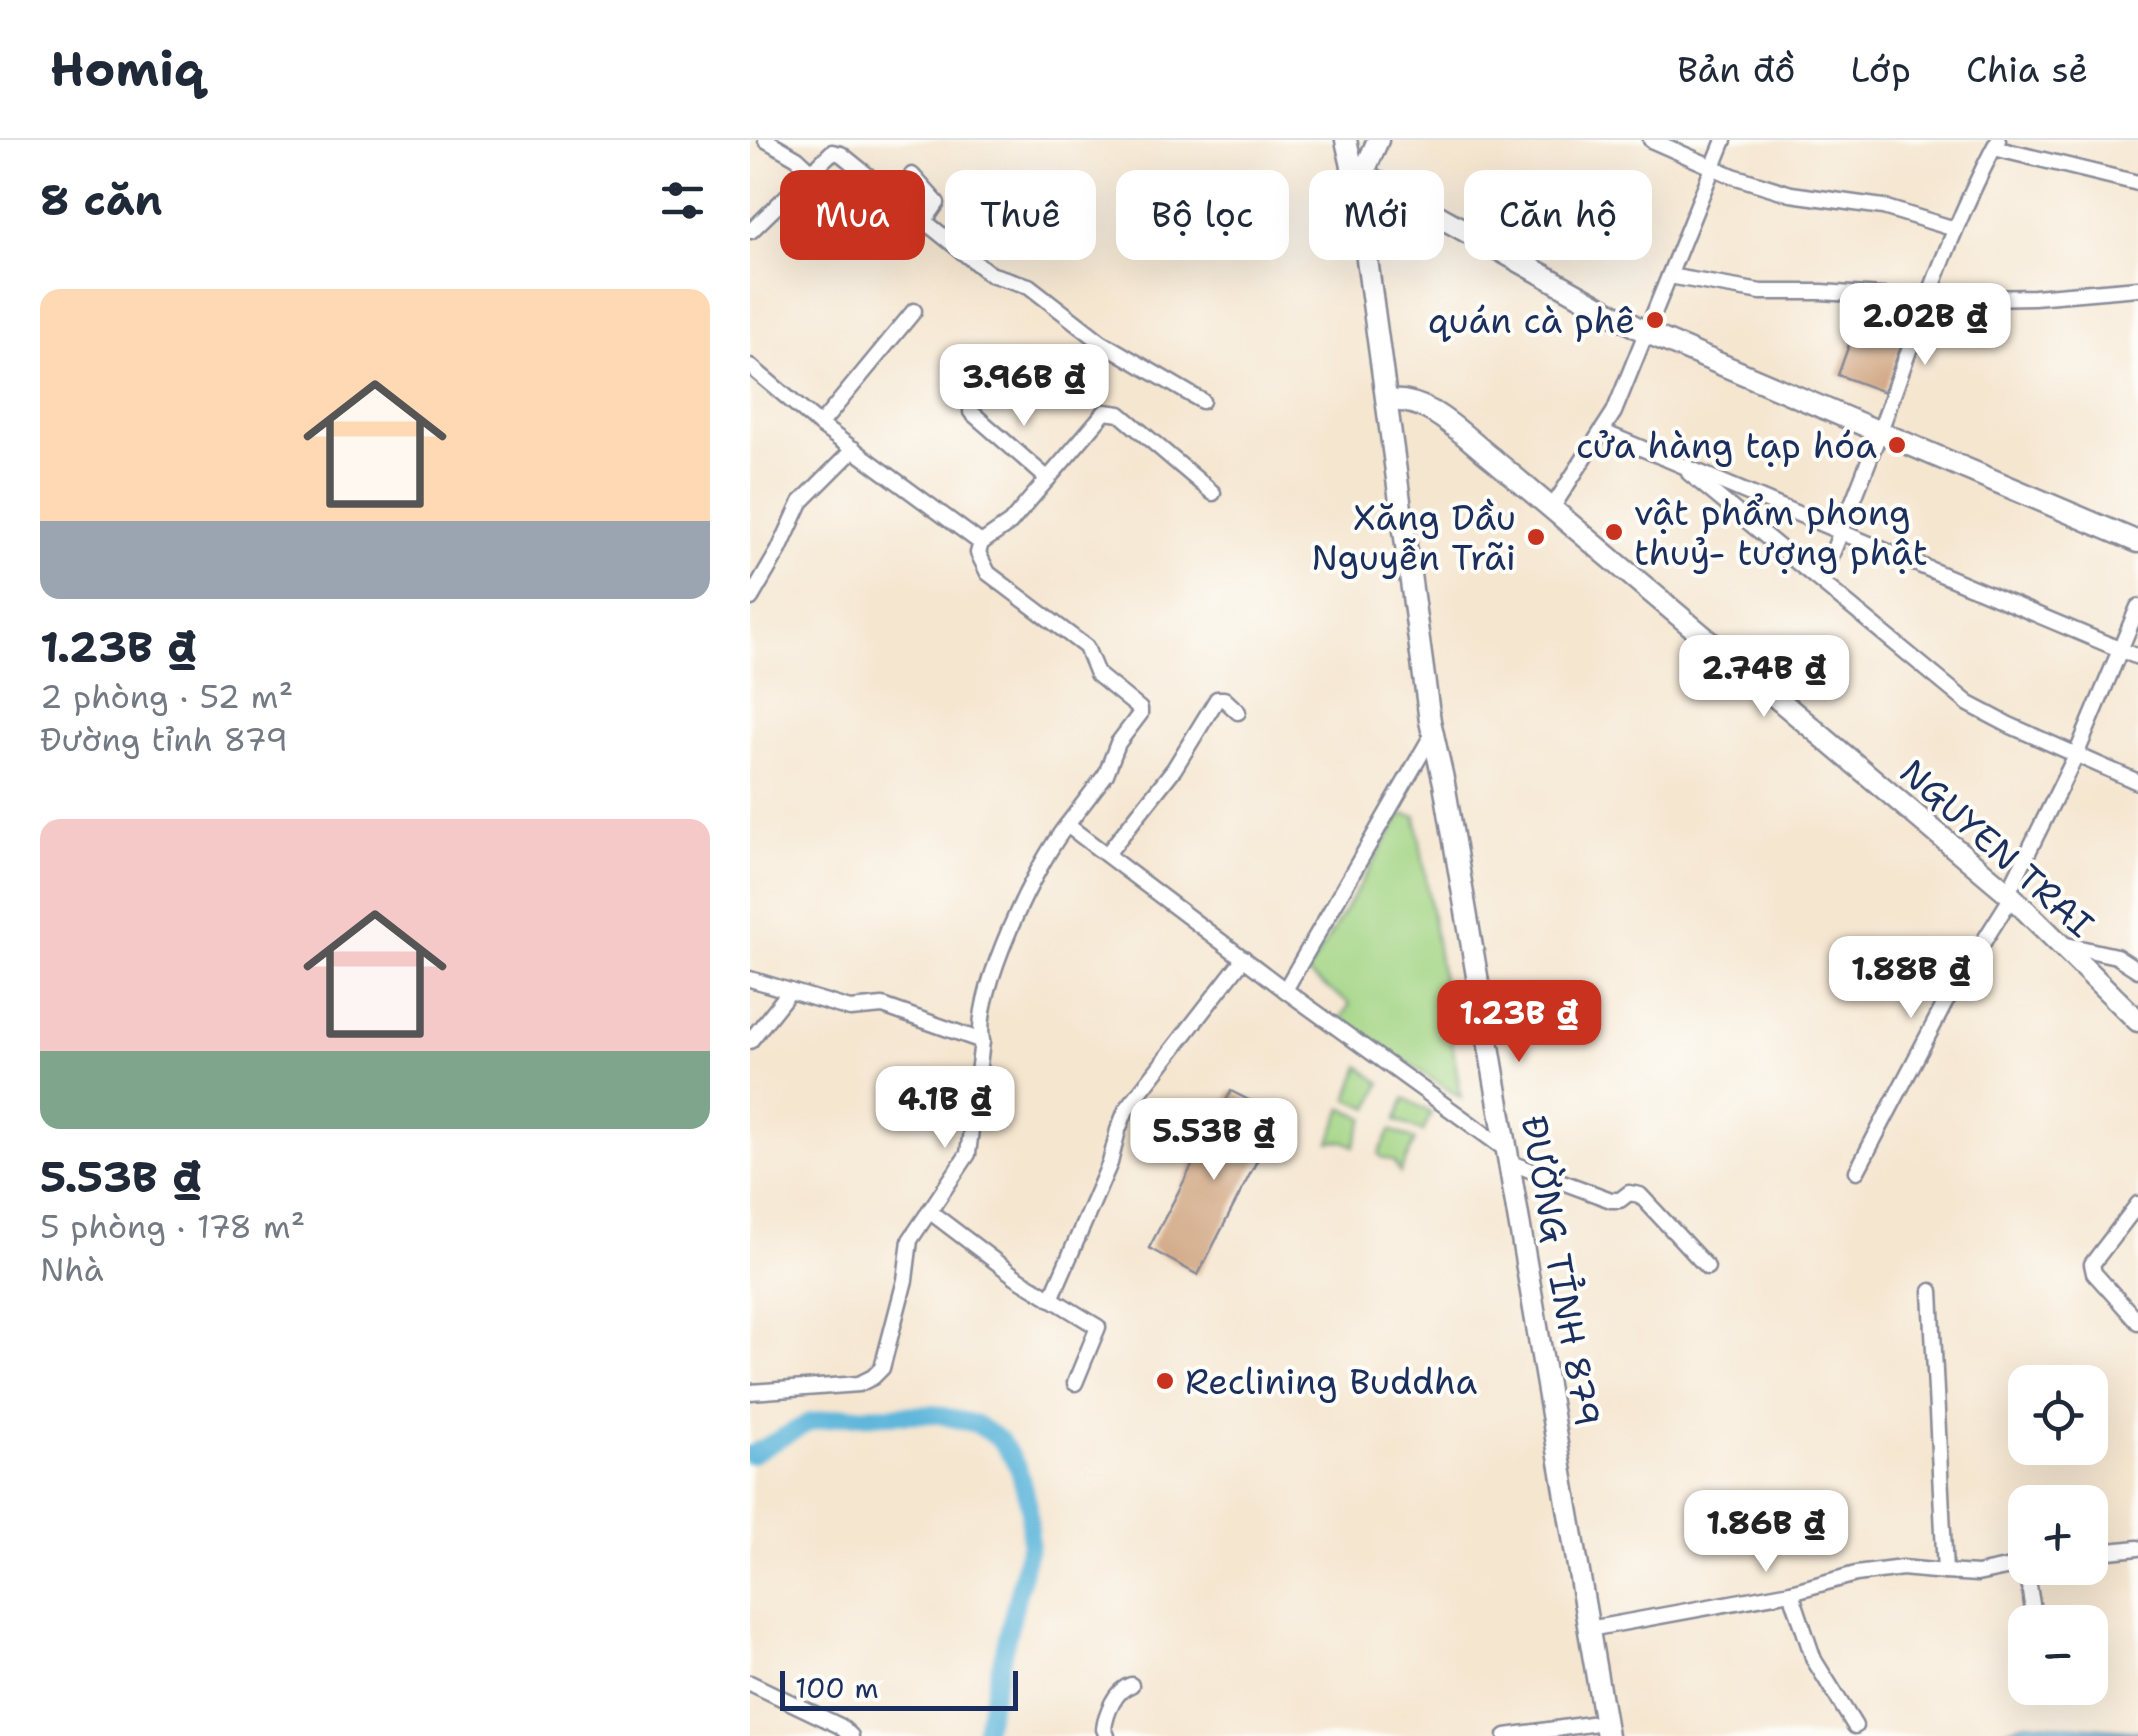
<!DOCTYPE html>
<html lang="vi">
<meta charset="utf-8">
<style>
:root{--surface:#fff;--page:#f6f6f7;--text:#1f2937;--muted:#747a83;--line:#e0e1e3;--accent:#c8321e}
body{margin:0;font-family:"Shantell Sans",sans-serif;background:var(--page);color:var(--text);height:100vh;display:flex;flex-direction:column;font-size:38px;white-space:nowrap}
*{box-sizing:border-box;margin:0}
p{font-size:32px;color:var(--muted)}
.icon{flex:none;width:55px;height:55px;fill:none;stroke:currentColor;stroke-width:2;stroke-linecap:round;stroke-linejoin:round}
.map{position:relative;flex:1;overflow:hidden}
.panel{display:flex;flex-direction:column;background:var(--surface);width:750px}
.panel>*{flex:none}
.top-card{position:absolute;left:30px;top:30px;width:950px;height:90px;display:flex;gap:20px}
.buttons{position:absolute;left:1258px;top:1225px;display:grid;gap:20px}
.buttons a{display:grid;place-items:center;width:100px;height:100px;border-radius:20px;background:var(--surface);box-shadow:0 10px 40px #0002;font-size:50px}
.scale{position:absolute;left:30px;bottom:25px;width:238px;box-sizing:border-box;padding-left:10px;border:5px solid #1b2f5e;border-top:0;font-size:28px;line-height:35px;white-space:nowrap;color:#1b2f5e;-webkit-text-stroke:8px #fdfcf7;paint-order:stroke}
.price{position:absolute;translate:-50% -85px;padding:0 22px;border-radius:20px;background:#fff;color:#222;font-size:32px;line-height:65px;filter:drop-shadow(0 2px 5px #0008)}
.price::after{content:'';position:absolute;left:50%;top:60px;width:30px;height:22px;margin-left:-15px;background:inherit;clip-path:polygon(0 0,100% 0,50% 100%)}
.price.selected{background:var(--accent);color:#fff}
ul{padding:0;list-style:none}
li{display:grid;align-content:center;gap:20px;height:530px;padding:0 40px}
li span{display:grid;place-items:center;height:310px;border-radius:20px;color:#555}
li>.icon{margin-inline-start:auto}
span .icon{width:180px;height:180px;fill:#fffc;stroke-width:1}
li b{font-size:42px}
h2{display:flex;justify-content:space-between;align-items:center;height:120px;padding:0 40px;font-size:42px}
.pill{padding:0 35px;border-radius:20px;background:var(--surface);box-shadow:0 10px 40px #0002;font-size:35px;line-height:90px}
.pill.selected{background:var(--accent);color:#fff}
header{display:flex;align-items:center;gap:60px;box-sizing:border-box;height:140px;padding:0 50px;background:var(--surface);border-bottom:2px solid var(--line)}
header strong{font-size:48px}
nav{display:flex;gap:55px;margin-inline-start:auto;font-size:35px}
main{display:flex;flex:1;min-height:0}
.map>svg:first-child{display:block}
.green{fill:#a2d483;stroke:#5e8270;stroke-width:2.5}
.water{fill:#5db6da;stroke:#3c729c;stroke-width:2.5}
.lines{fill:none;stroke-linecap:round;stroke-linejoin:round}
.canal{stroke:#5db6da;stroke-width:18}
.building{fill:#d0a581}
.street-casing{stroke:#888a97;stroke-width:19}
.secondary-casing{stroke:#888a97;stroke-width:25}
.street{stroke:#fff;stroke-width:14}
.secondary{stroke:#fff;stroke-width:20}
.poi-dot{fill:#c8321e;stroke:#fdfcf7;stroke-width:4}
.labels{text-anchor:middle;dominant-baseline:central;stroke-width:8;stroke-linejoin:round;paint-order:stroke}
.poi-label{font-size:35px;fill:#1b2f5e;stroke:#fdfcf7;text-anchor:end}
.street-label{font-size:35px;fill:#1b2f5e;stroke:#fdfcf7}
</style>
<header>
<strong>Homiq</strong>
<nav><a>Bản đồ</a><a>Lớp</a><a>Chia sẻ</a></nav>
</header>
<main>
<section class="panel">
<h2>8 căn<svg class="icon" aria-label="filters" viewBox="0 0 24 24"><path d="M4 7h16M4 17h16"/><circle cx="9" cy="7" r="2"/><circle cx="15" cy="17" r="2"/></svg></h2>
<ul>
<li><span style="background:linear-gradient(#ffd9b3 75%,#9aa5b1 0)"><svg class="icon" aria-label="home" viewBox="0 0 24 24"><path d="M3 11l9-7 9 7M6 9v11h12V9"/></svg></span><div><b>1.23B ₫</b><p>2 phòng · 52 m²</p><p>Đường tỉnh 879</p></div></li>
<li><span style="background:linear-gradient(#f6c9c9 75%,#7fa58c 0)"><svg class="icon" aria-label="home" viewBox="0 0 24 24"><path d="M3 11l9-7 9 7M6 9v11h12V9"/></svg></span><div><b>5.53B ₫</b><p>5 phòng · 178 m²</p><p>Nhà</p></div></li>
</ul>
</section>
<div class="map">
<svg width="1388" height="1596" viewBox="0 0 1388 1596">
<rect width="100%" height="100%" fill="#fdfcf7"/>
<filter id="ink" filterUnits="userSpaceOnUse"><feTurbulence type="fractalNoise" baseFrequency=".01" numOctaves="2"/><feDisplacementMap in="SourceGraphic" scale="20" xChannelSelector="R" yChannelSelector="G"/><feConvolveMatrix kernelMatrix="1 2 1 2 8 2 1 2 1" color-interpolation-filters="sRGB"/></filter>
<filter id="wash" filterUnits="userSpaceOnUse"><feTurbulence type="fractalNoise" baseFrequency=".0048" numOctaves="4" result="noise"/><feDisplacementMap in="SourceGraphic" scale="40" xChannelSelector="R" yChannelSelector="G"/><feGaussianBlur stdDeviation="2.25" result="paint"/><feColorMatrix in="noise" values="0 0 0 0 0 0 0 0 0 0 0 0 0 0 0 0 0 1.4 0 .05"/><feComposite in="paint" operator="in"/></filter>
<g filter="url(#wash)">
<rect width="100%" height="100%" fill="#f5e6d0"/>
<g class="green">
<polygon points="652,674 666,676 711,958 591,879 600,864 557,834"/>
<polygon points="610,926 631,943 620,968 598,959"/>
<polygon points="655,958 681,973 673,992 646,980"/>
<polygon points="593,968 615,978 604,1006 594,1001 580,1002"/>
<polygon points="641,990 665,1000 650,1033 644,1021 631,1017 629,1013"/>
</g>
<polygon class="water" points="1276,1582 1388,1591 1388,1596 1243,1596"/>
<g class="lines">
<polyline class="canal" points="0,1315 60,1282 94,1276 185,1274 226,1284 250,1300 268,1327 279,1366 280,1403 233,1596"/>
</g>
<g id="blocks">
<g class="building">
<polygon points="1116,158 1163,175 1134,252 1088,235"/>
<polygon points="481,951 530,976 448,1135 399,1108"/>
</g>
</g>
</g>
<g filter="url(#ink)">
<use href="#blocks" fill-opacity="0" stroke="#888a97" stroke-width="2.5"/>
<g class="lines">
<defs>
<g id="street">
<polyline points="16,0 47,18 61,31"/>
<polyline points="901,0 983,36 1041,54 1133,67 1205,89"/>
<polyline points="1244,8 1388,43"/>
<polyline points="162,35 187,63 173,83"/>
<polyline points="1,91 82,12 91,14 240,134 279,146 351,202 452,261"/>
<polyline points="919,136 1011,152 1072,152 1176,159 1284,157 1388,148"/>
<polyline points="0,226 70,285 231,403"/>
<polyline points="221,272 298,339"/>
<polyline points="70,285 164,171"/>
<polyline points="853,292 1388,517"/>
<polyline points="939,333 1219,564 1259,585 1388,642"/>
<polyline points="802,368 864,272 974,0"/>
<polyline points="231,403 228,413 238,433 336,507 347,534 390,569 390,574 368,603 356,634 317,685"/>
<polyline points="231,403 260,383 355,272 370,274 463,353"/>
<path d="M1071 441C1091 392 1111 342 1130 291 1166 192 1198 93 1248 0"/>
<polyline points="1,458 29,410 51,362 104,309"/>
<polyline points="682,595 535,850 758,1011"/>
<polyline points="357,714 424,629 467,559 474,559 488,572"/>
<polyline points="1258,753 1326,615 1388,467"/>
<polyline points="1312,804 1366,816 1388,830"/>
<polyline points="0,839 40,851"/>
<polyline points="0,901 40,851 100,869 133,866 232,901"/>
<polyline points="761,1023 861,1060 870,1060 879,1053 890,1055 957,1127"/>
<polyline points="1107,1031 1195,863 1261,758"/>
<polyline points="1388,1064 1342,1124 1344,1133 1388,1182"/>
<polyline points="179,1071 266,1137 348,1187 325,1243"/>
<polyline points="1181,1151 1195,1432 1227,1434 1275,1424"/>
<polyline points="301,1159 360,1023 368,990 376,970 494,818"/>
<path d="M0 1252 109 1244 123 1237 132 1228 155 1140 160 1100 218 1014 232 901C223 854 286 723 317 685L535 850"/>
<polyline points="1340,1413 1388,1408"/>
<polyline points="1276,1428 1285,1482"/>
<polyline points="1041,1452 1064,1520 1105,1586"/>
<polyline points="839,1489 1041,1452 1106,1434 1152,1428 1195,1432"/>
<polyline points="0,1543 90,1586 101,1596"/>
<path d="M357 1596 354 1589C356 1573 365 1550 381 1545"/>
<polyline points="756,1596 854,1582"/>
</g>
<g id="secondary">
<polyline points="596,0 608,53 680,581 694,643 857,1596"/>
<polyline points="603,28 895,192 1388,402"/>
<polyline points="613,34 628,0"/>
<path d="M637 261C679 256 712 295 743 319L1258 753 1388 881"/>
</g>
</defs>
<use href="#street" class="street-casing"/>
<use href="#secondary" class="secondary-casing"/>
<use href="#street" class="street"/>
<use href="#secondary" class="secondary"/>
</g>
</g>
<g class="poi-dot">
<circle cx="905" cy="180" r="10"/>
<circle cx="1147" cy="305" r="10"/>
<circle cx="864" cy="392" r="10"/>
<circle cx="786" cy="397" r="10"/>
<circle cx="415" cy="1241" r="10"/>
</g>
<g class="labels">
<g class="poi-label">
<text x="885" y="180">quán cà phê</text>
<text x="1127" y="305">cửa hàng tạp hóa</text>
<text x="884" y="372" text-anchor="start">vật phẩm phong<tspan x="884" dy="40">thuỷ- tượng phật</tspan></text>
<text x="766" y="377">Xăng Dầu<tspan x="766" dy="40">Nguyễn Trãi</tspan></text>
<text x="435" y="1241" text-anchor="start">Reclining Buddha</text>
</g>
<g class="street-label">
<text transform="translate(1247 708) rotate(42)">NGUYEN TRAI</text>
<text transform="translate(811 1131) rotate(80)">ĐƯỜNG TỈNH 879</text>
</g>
</g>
</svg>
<div class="buttons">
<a><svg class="icon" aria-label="locate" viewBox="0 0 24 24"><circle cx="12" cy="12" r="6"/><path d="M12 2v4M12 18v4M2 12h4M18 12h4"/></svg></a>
<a>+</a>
<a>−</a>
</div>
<div class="scale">100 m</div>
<b class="price" style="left:1175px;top:228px">2.02B ₫</b>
<b class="price" style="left:274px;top:289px">3.96B ₫</b>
<b class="price" style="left:1014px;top:580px">2.74B ₫</b>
<b class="price" style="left:1161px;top:881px">1.88B ₫</b>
<b class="price selected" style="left:769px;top:925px">1.23B ₫</b>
<b class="price" style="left:195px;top:1011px">4.1B ₫</b>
<b class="price" style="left:464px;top:1043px">5.53B ₫</b>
<b class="price" style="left:1016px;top:1435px">1.86B ₫</b>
<div class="top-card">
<a class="pill selected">Mua</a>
<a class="pill">Thuê</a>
<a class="pill">Bộ lọc</a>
<a class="pill">Mới</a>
<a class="pill">Căn hộ</a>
</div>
</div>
</main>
